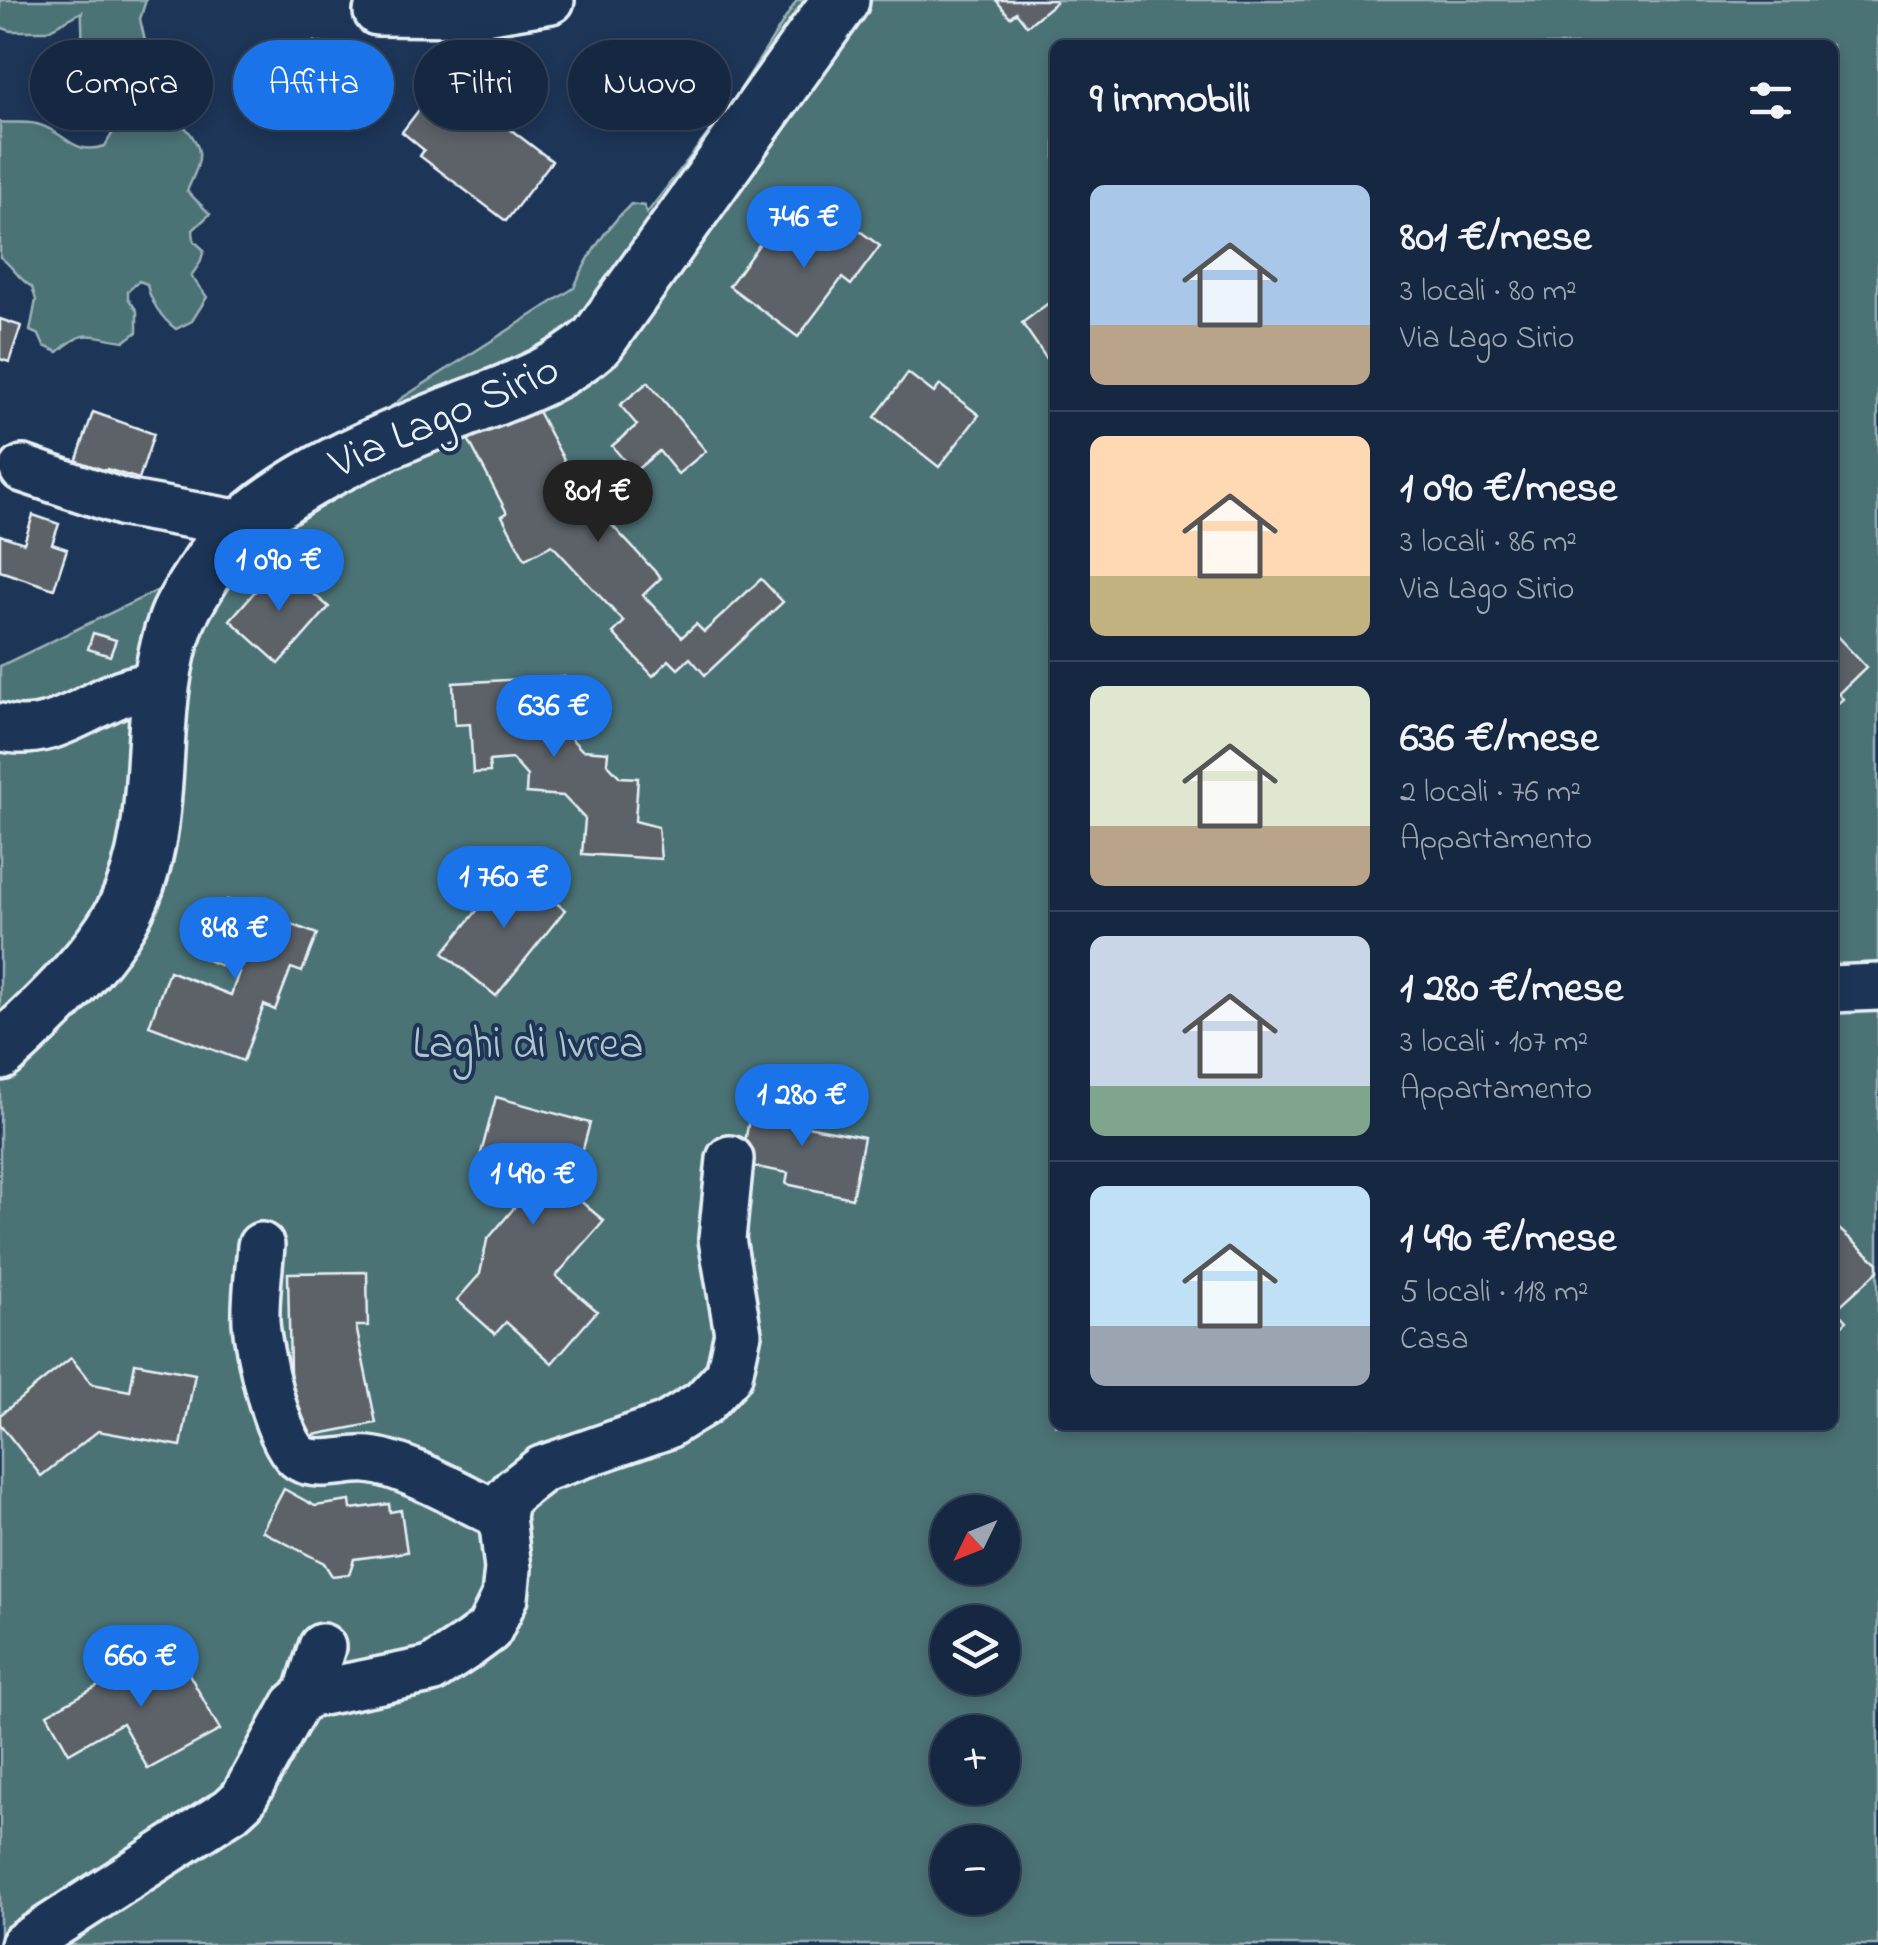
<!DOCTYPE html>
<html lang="it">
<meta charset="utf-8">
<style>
:root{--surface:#162841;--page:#1f3048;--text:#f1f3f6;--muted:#9ea6b1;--line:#35445a;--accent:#1a73e8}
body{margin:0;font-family:"Indie Flower",sans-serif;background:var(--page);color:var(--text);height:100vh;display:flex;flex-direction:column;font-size:38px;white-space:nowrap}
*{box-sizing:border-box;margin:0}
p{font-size:32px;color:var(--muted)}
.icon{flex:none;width:55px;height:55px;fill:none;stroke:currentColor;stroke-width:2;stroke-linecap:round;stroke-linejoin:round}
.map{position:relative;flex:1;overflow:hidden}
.sheet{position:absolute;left:1050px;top:40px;width:788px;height:1390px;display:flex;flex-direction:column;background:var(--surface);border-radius:15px;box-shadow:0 5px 15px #0003,0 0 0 2px var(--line)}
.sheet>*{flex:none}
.hud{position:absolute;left:30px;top:40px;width:870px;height:90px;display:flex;gap:20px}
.needle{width:65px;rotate:227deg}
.buttons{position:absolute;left:930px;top:1495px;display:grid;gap:20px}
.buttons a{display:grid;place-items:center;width:90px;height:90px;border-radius:50%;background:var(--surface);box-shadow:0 5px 15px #0003,0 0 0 2px var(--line);font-size:50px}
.price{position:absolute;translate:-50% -85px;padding:0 22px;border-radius:35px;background:var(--accent);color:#fff;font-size:32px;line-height:65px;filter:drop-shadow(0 2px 5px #0008)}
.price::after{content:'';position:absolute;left:50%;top:60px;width:30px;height:22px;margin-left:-15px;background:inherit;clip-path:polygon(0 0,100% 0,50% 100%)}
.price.active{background:#222;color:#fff}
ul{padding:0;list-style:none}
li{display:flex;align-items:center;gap:30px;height:250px;padding:0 40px}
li+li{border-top:2px solid var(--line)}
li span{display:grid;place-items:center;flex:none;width:280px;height:200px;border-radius:15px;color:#555}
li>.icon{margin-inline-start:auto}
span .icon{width:120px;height:120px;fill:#fffc;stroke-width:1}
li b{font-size:42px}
h2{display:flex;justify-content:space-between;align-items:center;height:120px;padding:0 40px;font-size:42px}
.pill{padding:0 35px;border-radius:45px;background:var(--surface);box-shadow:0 5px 15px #0003,0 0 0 2px var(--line);font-size:35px;line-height:90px}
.pill.active{background:var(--accent);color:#fff}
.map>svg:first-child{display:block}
.green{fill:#4b7275;stroke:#9ab2b6;stroke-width:2.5;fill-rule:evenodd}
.building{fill:#5c6267;stroke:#e8f1f8;stroke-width:2.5}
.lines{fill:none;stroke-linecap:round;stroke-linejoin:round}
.minor-casing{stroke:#e8f1f8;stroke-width:52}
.major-casing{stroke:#e8f1f8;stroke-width:62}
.minor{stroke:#1d3557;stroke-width:45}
.major{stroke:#1d3557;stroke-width:55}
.labels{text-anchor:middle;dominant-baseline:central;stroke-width:8;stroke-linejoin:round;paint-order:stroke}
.street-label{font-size:45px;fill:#e8f1f8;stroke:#1d3557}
.park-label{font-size:45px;fill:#b1c5ca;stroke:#1d3557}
</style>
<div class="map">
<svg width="1878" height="1945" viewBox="0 0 1878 1945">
<rect width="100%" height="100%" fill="#1d3557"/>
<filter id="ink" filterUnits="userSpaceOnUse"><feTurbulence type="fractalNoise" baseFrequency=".01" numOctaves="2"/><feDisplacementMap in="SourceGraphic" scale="20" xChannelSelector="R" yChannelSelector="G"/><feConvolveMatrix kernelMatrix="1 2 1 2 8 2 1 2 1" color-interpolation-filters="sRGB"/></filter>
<g filter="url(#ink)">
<g class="green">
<path d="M0 0H146L140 19 145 41 137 50 121 96 136 112 150 109 172 127H185C208 152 199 163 187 191L210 214 193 230 194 241 204 250 200 263 191 276 207 297 192 321 176 329C162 319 150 301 147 284L139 281 128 291V298L137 311V332L125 341C91 338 88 325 58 352L44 346 39 335 30 331 36 300 32 287C18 279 13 266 0 257V122C13 124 28 120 40 125 68 134 72 156 105 146L112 134 104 117C62 102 72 80 81 45 84 35 81 23 82 12L46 31H11L0 27Z"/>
<path d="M797 0H1878V1945H0V666L169 585 402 398 574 288C587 257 606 228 631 204L644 206 647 213 733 101ZM1055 45H1832V1425H1055ZM948 1512H1002V1568H948ZM948 1622H1002V1678H948ZM948 1732H1002V1788H948ZM948 1842H1002V1898H948Z"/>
</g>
<g class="building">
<polygon points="996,0 1054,0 1056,2 1027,26 1016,12 1010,17"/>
<polygon points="314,42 346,49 330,126 298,119"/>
<polygon points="451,68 489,97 481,107 552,161 506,221 420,156 424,150 402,132"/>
<polygon points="830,209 880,246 851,285 842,278 798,337 729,286 769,231 798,252"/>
<polygon points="1055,298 1055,371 1022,323"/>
<polygon points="0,319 21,326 9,362 0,359"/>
<polygon points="908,373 934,393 940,385 979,415 939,467 875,417"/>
<polygon points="648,382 706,451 678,474 659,451 634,472 612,446 637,425 620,405"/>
<polygon points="532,400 581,492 661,578 643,595 682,637 696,624 704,632 761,579 783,602 705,675 690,658 678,669 669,660 653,676 613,633 624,622 552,545 525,559 502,516 507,513 466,435"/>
<polygon points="93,412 154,434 139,479 107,469 103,481 73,471"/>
<polygon points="33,515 59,524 52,544 67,549 54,589 0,571 0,535 24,543"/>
<polygon points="279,564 329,607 279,664 230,620"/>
<polygon points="1832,631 1866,667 1838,694 1843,699 1832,708"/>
<polygon points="93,633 116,640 110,656 88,649"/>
<polygon points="564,677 568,735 582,750 608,752 607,763 620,777 638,778 635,821 658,827 661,859 582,854 585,819 563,796 526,793 527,776 512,759 489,761 490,772 473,773 470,724 455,725 453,683"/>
<polygon points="512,867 565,910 496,996 443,953"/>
<polygon points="227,900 317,934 302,972 291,968 275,1010 264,1005 243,1061 149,1026 169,971 231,995 239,972 204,959"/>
<polygon points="778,1093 802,1098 797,1124 864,1137 852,1198 786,1184 788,1173 741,1164 749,1120"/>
<polygon points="496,1097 590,1123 571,1193 604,1221 556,1276 597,1311 552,1363 506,1322 495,1334 457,1300 480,1274 487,1240 525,1195 474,1180"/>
<polygon points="1832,1223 1878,1263 1878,1271 1836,1309 1847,1321 1832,1334"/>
<polygon points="367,1272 368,1326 356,1326 376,1423 303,1437 290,1373 288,1273"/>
<polygon points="71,1358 92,1384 130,1391 135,1363 195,1374 181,1446 98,1431 41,1476 0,1424 0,1415"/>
<polygon points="284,1489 315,1506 350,1501 351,1509 389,1504 390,1512 401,1510 407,1552 354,1559 349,1574 332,1576 324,1563 262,1531"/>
<polygon points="173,1645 220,1730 148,1769 122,1723 69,1753 47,1714"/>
</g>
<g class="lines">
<defs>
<g id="minor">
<polyline points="377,12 473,13 551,0"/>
<polyline points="23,469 124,503 247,525"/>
<path d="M0 727C46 740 82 709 122 693 134 688 149 687 162 684"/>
<polyline points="1832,989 1878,987"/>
<path d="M261 1246C259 1270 255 1297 256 1322 258 1350 277 1444 300 1458 318 1469 348 1458 368 1460 405 1463 467 1500 502 1516"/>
<polyline points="307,1695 322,1647"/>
<polyline points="23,1945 231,1810 243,1799 295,1705 307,1695 431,1670 470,1644 489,1630 505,1597 508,1569 502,1516 505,1501 515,1490 542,1469 666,1426 703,1403 729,1375 738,1333 722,1239 730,1159"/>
</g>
<path id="major" d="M0 1052C40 1016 101 957 125 910 171 819 142 712 177 620 183 604 202 575 212 561 270 483 383 442 470 407 516 389 560 374 597 341L841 0"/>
</defs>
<use href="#minor" class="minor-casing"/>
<use href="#major" class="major-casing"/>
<use href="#minor" class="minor"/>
<use href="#major" class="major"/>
</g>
</g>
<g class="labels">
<g class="street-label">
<text transform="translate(445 418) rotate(-24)">Via Lago Sirio</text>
</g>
<g class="park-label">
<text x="528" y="1046">Laghi di Ivrea</text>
</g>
</g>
</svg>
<div class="buttons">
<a><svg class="needle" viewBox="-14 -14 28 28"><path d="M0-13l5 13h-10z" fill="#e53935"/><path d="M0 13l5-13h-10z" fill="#9ea6b1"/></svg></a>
<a><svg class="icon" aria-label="layers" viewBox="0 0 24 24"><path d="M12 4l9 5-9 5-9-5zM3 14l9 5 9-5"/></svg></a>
<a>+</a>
<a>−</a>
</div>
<b class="price" style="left:804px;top:271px">746 €</b>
<b class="price active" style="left:598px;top:545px">801 €</b>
<b class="price" style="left:279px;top:614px">1 090 €</b>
<b class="price" style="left:554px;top:760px">636 €</b>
<b class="price" style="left:504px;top:931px">1 760 €</b>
<b class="price" style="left:235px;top:982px">848 €</b>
<b class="price" style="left:802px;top:1149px">1 280 €</b>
<b class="price" style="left:533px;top:1228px">1 490 €</b>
<b class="price" style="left:141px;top:1710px">660 €</b>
<div class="hud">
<a class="pill">Compra</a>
<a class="pill active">Affitta</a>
<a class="pill">Filtri</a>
<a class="pill">Nuovo</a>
</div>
<section class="sheet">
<h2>9 immobili<svg class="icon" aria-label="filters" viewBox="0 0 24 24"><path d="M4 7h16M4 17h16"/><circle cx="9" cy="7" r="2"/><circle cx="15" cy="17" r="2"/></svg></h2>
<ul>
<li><span style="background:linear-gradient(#a9c7e8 70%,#b9a48a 0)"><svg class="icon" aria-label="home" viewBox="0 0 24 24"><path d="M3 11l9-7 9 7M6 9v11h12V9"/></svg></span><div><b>801 €/mese</b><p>3 locali · 80 m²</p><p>Via Lago Sirio</p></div></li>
<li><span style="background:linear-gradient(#ffd9b3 70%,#c2b280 0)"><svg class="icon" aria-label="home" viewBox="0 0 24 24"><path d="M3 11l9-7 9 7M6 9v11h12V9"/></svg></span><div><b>1 090 €/mese</b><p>3 locali · 86 m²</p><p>Via Lago Sirio</p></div></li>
<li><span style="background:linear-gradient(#dfe7d0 70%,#b9a48a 0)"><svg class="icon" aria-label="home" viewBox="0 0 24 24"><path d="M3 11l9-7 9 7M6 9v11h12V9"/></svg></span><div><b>636 €/mese</b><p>2 locali · 76 m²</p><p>Appartamento</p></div></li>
<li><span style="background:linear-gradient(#c9d6e8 75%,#7fa58c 0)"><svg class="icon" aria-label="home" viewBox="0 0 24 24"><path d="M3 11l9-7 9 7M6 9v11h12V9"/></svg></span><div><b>1 280 €/mese</b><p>3 locali · 107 m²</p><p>Appartamento</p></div></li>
<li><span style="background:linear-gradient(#bfe0f5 70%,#9aa5b1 0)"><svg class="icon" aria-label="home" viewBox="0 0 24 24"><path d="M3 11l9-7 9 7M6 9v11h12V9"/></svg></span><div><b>1 490 €/mese</b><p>5 locali · 118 m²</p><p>Casa</p></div></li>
</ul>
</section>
</div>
